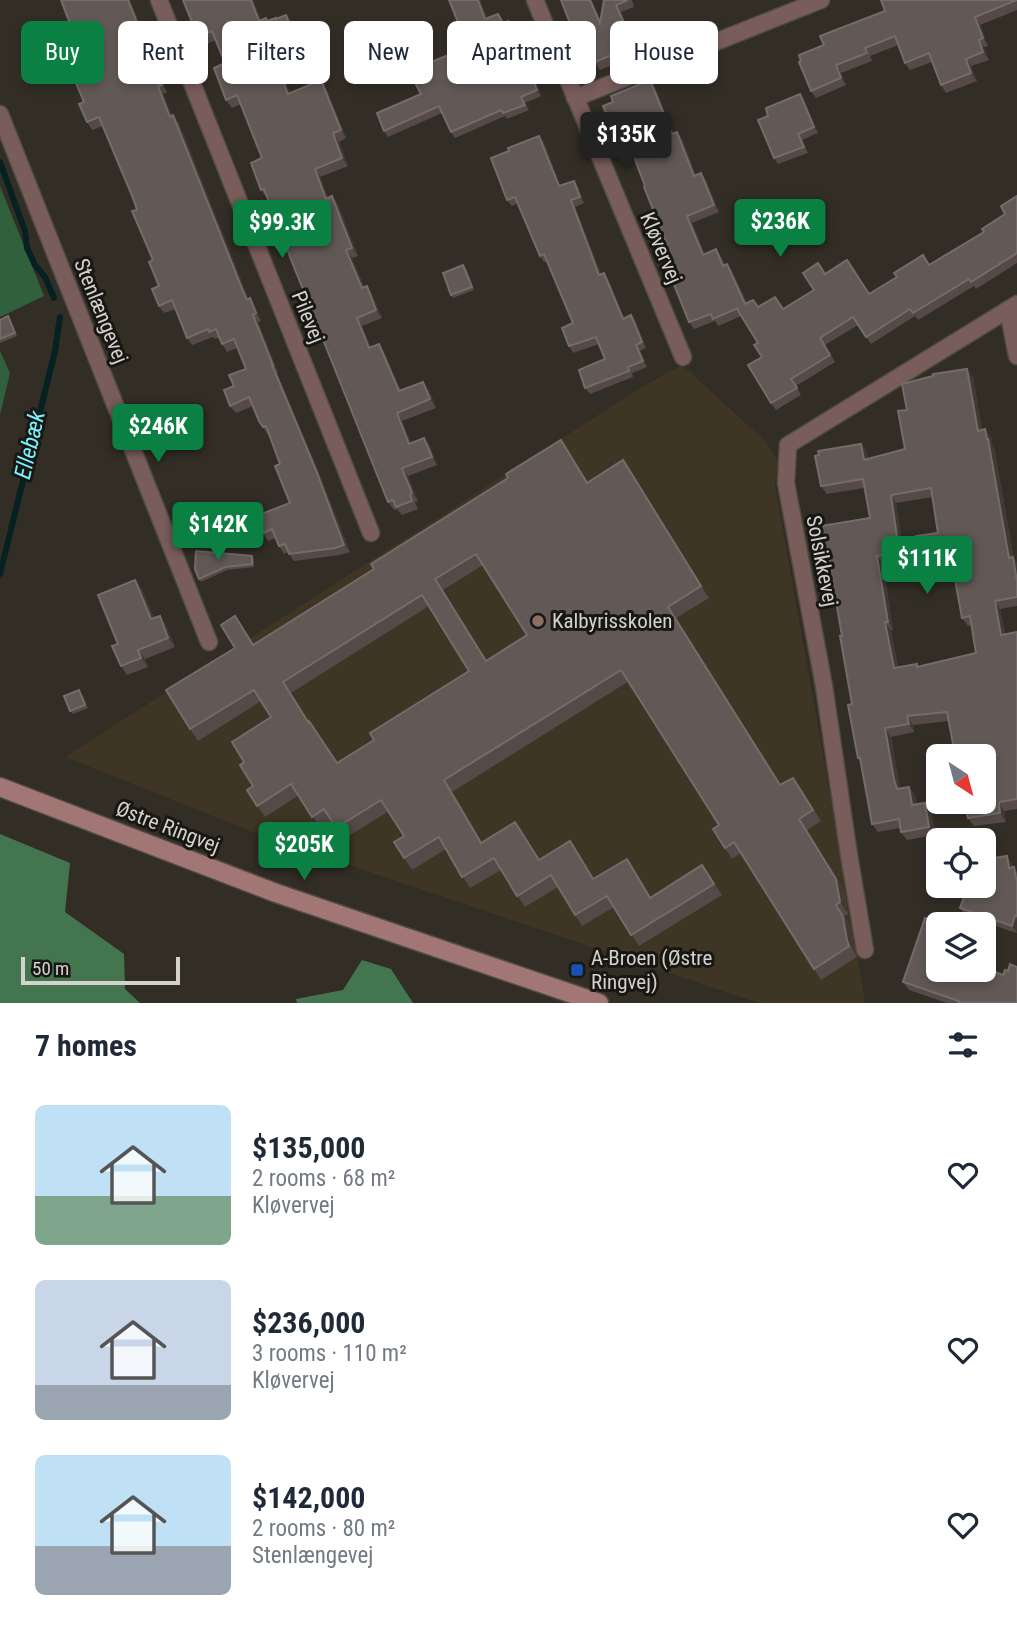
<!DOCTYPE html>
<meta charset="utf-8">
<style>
:root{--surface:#fff;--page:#f2f2f3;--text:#1f2937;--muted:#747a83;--accent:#0b8043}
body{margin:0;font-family:"Roboto Condensed",sans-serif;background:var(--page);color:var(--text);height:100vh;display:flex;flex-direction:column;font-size:26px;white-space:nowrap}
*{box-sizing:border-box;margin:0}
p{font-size:23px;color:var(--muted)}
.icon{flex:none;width:38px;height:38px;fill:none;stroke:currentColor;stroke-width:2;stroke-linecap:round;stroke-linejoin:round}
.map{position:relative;height:1003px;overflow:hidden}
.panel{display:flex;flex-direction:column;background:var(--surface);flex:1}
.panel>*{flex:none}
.top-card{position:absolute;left:21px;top:21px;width:976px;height:63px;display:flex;gap:14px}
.needle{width:46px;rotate:144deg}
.tools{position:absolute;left:926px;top:744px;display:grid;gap:14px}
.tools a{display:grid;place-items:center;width:70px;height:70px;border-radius:10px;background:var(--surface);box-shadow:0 4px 10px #0003;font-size:35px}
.scale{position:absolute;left:21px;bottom:18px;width:159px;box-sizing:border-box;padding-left:7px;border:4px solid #d4d2cc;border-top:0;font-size:19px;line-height:24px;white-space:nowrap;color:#d4d2cc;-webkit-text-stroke:5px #181713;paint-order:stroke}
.price{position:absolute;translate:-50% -60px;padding:0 16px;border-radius:7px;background:var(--accent);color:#fff;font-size:23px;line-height:46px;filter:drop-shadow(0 2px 4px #0008)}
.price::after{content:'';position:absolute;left:50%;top:42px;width:21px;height:16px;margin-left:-10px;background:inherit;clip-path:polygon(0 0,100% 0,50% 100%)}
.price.selected{background:#222;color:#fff}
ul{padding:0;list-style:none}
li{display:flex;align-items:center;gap:21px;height:175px;padding:0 35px}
li span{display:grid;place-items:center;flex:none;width:196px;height:140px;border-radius:10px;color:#555}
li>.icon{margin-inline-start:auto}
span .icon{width:84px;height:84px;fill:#fffc;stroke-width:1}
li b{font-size:30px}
h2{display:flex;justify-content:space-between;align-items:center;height:84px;padding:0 35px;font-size:30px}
.tag{padding:0 24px;border-radius:10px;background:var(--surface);box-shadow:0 4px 10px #0003;font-size:24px;line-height:63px}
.tag.selected{background:var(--accent);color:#fff}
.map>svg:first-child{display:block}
.education{fill:#3e3524}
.green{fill:#31603d}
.forest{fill:#43754f}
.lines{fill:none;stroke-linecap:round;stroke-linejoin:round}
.stream{stroke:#062122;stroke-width:6}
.street-casing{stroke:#4f4c44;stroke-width:19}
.secondary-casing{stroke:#4f4c44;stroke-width:21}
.street{stroke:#795d5b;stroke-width:16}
.secondary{stroke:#a27674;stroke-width:18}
.wall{fill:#554a48;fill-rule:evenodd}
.shaded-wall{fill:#413934}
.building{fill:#625956;stroke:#746c69;stroke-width:2;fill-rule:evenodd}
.education-dot{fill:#8d6e63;stroke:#181713;stroke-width:2.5}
.transit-dot{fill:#1a4fb4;stroke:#181713;stroke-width:2.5}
.labels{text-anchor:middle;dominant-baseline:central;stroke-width:6;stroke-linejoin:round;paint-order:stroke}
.street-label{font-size:21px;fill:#d4d2cc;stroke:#181713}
.poi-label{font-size:21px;fill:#d4d2cc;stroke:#181713;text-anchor:start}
.water-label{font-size:23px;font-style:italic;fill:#78f3fc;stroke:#181713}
</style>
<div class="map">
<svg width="1017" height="1003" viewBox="0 0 1017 1003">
<rect width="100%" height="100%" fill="#322e26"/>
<polygon class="education" points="682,365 765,441 778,461 775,485 842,861 865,1003 758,1003 260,835 65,757 645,385"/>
<g class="green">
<polygon points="0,186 44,296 0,317"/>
<polygon points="0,351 10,373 0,415"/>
</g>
<g class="forest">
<polygon points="0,834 70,863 65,912 124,954 125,989 140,1003 0,1003"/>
<polygon points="362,960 391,969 413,1003 297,1003 296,999 343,990"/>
</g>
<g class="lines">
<g class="stream">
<polyline points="0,162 25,231 27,248 35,265 45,277 54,298"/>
<polyline points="0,574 55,351 60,317"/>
</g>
<defs>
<g id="street">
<polyline points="159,0 371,533"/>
<polyline points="535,0 683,357"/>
<polyline points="575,98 821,0"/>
<polyline points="0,114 209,642"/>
<polyline points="1008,310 1017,356"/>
<polyline points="865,950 849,855 824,686 786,483 788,445 1017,304"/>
</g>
<polyline id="secondary" points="0,787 276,893 599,1003"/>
</defs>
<use href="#street" class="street-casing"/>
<use href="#secondary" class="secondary-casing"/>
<use href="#street" class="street"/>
<use href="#secondary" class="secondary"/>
</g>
<g class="wall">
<polygon points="130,0 167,92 163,94 172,116 179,123 248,298 255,306 261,321 258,322 278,372 277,373 321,478 350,552 340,555 294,561 288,552 284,554 279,546 275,538 268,541 263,533 290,503 280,464 269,434 268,435 259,421 253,406 236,413 230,406 234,386 246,369 237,348 227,352 222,344 219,338 215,339 213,337 192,345 187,338 176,309 164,313 159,306 159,286 153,260 133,198 103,126 92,130 87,122 84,102 90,64 78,36 72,29"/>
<polygon points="183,0 253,0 261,20 266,18 268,21 277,19 286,15 292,23 301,48 276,57 290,93 326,88 346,138 339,142 348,166 320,177 328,198 338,204 358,256 352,258 364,287 372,294 382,318 362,326 371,347 379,344 384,352 401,391 429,390 436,408 402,421 411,443 424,438 430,446 437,465 408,476 418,501 415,502 418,509 402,515 397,509 394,510 388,502 267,198 261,190 262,158 241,104 232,108 226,100 225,63 216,40 204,45 198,37"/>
<polygon points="480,0 487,18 498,14 504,23 512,26 527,59 541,96 525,103 529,110 507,119 505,116 455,138 451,132 442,113 388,137 384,131 468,47"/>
<polygon points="604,0 632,0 634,7 621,12 639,54 600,70 596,64 589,67 584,59 600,20"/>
<polygon points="1017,0 1017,10 980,25 988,46 984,47 989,60 971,66 977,81 946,93 941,85 932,62 910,70 905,63 898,45 870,56 872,61 841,73 846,85 816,98 811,91 799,62"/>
<polygon points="655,87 673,134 682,139 696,175 701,173 706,180 719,212 692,223 705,254 716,249 721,256 725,265 727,264 732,271 747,303 758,307 783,309 814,290 825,274 870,294 930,265 984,232 1005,214 1017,196 1017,263 976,289 974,286 918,320 915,316 871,344 858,325 825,345 835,362 796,386 801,395 776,410 771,403 758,343 741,316 718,326 715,321 694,329 689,322 667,244 630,147 625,149 616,138"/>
<polygon points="800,94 804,100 818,133 802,140 808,153 778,164 774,158 768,116"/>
<polygon points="539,136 544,142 560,186 578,187 584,203 575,207 601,274 608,279 624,318 631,315 636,321 646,348 640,351 647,367 632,373 633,377 590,394 585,388 605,359 599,344 573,353 569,346 573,323 547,261 544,262 540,256 518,203 512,206 507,200"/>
<polygon points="466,268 474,290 453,298 451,295"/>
<polygon points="8,316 17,336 0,343 0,320"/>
<path d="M973 377 982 430 985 429 991 438 992 444 994 447 1014 559 1017 563V606L1000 609 1005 634 1017 632V809L1004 811 1006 822 974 826 968 818 984 802 954 749 949 721 913 725 914 732 891 737 900 788 915 795 916 805 925 803 931 811 935 835 907 840 901 832 900 828 878 832 872 824 861 764 858 758 852 704 842 636 829 558 826 554 870 518 864 488 827 494 821 486 819 455 861 444 867 452 868 459 905 449 907 410ZM933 497 938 533 920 557 926 565 952 561 962 618 968 626 971 625 976 653 919 666 917 664 898 667 891 630H893L883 564 905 560 896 503Z"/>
<path d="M569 452 588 482 623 460 631 471 709 598 676 618 781 785 801 789 821 821 807 830 844 890 848 914 844 916 851 929 855 952 857 957 821 980 741 853 732 859 725 848 719 825 629 681 452 792 482 842 515 822 539 860 578 852 594 879 627 859 651 897 710 877 722 895 639 946 614 907 582 926 558 887 525 907 501 870 470 888 446 849 412 870 404 858V836L389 811 344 839 331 821 320 828 299 795 265 817 247 790 253 786 244 762 271 717 261 701 198 741 190 729 235 648 243 628 254 644ZM483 565 527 635 486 661 443 590ZM429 606 469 671 374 740 337 763 309 722 291 693Z"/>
<polygon points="252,556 254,560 254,567 227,570 201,582 199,579"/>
<polygon points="142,589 154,618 166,625 175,647 145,659 148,667 127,675 121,666 118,644"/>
<polygon points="82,694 88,708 73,714 70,711"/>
<polygon points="1007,856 1012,864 1013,868 1017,872 1017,933 966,916 960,908 987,857 989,859"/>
<polygon points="938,970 1003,975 1008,971 1017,1003 947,1003 909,990 903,982"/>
</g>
<g class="shaded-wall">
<polygon points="128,0 130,0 167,92 162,85"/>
<polygon points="251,0 253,0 265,29 259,21"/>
<polygon points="478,0 480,0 489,25 485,19"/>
<polygon points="590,0 592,0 605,30 600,23"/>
<polygon points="616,5 621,12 639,54 634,46"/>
<polygon points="286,15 292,23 301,48 296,40"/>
<polygon points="975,17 980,25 988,46 983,38"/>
<polygon points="508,21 512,26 527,59 541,96 537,90"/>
<polygon points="979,40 984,47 989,60 983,52"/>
<polygon points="270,49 276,57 294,102 288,94"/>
<polygon points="966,59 971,66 977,81 971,73"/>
<polygon points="836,65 841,73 846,85 841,78"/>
<polygon points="321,80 326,88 346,138 341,130"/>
<polygon points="650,80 655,87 677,141 672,134"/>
<polygon points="158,86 163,94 176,124 170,117"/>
<polygon points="800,94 804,100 818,133 814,127"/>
<polygon points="173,115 179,123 252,307 243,291"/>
<polygon points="677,132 682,139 699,183 694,176"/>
<polygon points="333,133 339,142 348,166 342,158"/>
<polygon points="539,136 544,142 563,192 559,186"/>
<polygon points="315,169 320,177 332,207 326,199"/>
<polygon points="701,173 706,180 719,212 714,205"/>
<polygon points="574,181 578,187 584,203 580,197"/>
<polygon points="332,196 338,204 358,256 352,248"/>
<polygon points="571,200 575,207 604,281 599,275"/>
<polygon points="687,216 692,223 708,262 703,255"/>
<polygon points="716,249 721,256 728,273 723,266"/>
<polygon points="346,250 352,258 367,296 362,288"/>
<polygon points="727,264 732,271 750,311 745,304"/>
<polygon points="604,273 608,279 627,325 623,319"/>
<polygon points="367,286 372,294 382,318 376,310"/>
<polygon points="250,298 255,306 261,321 256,313"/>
<polygon points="253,315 258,322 278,372 273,365"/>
<polygon points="631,315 636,321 646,348 642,342"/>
<polygon points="357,318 362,326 375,356 369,348"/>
<polygon points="379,344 384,352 405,399 399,391"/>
<polygon points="636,345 640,351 647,367 643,361"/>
<polygon points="272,365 277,373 321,478 350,552 344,545"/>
<polygon points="967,369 973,377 984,439 978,431"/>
<polygon points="423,382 429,390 436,408 430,399"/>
<polygon points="397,413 402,421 414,452 409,444"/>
<polygon points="985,429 991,438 992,444 994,447 1014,559 1017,563 1017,581 1009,558"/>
<polygon points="424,438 430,446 437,465 432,457"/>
<polygon points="861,444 867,452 869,468 864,460"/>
<polygon points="623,460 631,471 709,598 701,586"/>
<polygon points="402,468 408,476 418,501 412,493"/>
<polygon points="891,495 896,503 905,560 899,551"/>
<polygon points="877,556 883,564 893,630 888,622"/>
<polygon points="435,579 443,590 494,672 486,661"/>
<polygon points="135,580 142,589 158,628 151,619"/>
<polygon points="995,601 1000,609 1006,643 1001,635"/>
<polygon points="668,607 676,618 788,797 780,785"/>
<polygon points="160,616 166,625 175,647 168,638"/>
<polygon points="885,622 891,630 899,677 894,668"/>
<polygon points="138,650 145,659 148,667 141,658"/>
<polygon points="907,716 913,725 914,732 909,724"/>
<polygon points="885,728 891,737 900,787 903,797 897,789 894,779"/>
<polygon points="444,780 452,792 489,854 481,843"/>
<polygon points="909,787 915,795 918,814 912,805"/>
<polygon points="999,802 1004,811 1006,822 1000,813"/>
<polygon points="925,803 931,811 935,835 929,827"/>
<polygon points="799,819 844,890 848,914 840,902"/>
<polygon points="570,841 578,852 601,890 593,879"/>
<polygon points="1007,856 1012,864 1014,876 1009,868"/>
<polygon points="627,859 635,870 658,909 650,898"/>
<polygon points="836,905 851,929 855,952 857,957 847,940"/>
<polygon points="1015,916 1017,920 1017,933 1012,926"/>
</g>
<g class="building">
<polygon points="61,0 128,0 162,85 158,86 170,117 173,115 243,291 247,300 250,298 256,313 253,315 273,365 272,365 316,470 344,545 335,548 289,554 285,544 279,546 272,529 263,533 256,516 290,503 275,466 280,464 266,426 263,427 259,421 249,397 230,406 224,390 234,386 229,375 246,369 234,339 222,344 216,329 209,332 208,329 187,338 172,300 159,306 152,289 159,286 149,262 153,260 132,211 137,210 133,198 99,117 87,122 79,104 84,102 71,71 90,64 75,28 72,29"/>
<polygon points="183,0 251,0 259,21 266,18 267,21 276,18 276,19 286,15 296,40 270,49 288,94 321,80 341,130 333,133 342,158 315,169 326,199 332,196 352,248 346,250 362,288 367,286 376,310 357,318 369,348 379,344 399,391 423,382 430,399 397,413 409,444 424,438 432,457 402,468 412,493 410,494 412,501 396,507 393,500 388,502 292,262 264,189 261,190 251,163 262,158 237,95 226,100 214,68 225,63 212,31 198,37"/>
<polygon points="449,0 478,0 485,19 498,14 503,23 508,21 523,54 537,90 521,97 525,105 503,113 501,110 451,132 439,106 384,131 377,113 421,94 409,71 468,47"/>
<polygon points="561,0 590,0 600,23 604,0 628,0 616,5 634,46 595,62 592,56 584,59"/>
<polygon points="881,0 1017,0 975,17 983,38 979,40 983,52 966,59 971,73 941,85 929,53 905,63 895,36 865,48 867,53 836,65 841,78 811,91 799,62 801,61 799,55 824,45 820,36 885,11"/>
<polygon points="650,80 672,134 677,132 694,176 701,173 714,205 687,216 703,255 716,249 723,266 727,264 745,304 753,300 758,307 775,297 783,309 814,290 803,273 818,263 825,274 847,260 869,294 897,277 894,273 923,255 929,265 984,232 982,229 1005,214 1001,206 1017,196 1017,253 971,282 969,279 913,313 910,309 866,337 853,317 820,338 830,355 791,379 797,388 771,403 748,365 762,357 754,345 758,343 737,309 738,308 713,319 711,314 689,322 659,247 667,244 644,187 645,186 627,139 620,142 618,137 616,138 603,106 613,102 611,96"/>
<polygon points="800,94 814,127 798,134 804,147 774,158 758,120 768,116 766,108"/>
<polygon points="539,136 559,186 574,181 580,197 571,200 599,275 604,273 623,319 631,315 642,342 636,345 643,361 628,367 629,371 585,388 579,370 605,359 596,337 569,346 562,328 573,323 544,254 540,256 515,197 507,200 491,158 509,151 508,148"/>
<polygon points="463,265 472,287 451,295 443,273"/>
<polygon points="8,316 15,333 0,339 0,320"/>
<path d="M967 369 978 431 985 429 987 439H988L1009 558 1013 557 1017 581V597L995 601 1001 635 1017 632V799L999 802 1000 813 968 818 965 802H984V756H945L954 749 947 712 907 716 909 724 885 728 894 779 897 789 909 787 912 805 925 803 929 827 901 832 899 819 872 824 860 758H858L848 705 852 704 840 636H842L828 554H826L821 526 870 518 863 479 821 486 815 456 819 455 818 451 861 444 864 460 905 449 898 411 907 410 902 384 933 376V374ZM931 488 938 533 916 536 920 557 950 552 962 618 970 616 976 653 917 667V664L894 668 885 622H888L877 556 899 551 891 495Z"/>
<path d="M561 440 587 483 623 460 701 586 668 607 780 785 793 778 813 810 799 819 836 879 840 902 836 905 843 917 847 940 849 946 814 969 734 842 725 848 713 829 719 825 621 670 444 780 481 843 515 822 539 860 570 841 593 879 627 859 650 898 702 865 714 884 631 935 607 896 575 915 551 875 517 896 494 858 462 877 439 837 404 858 394 842 404 836 381 800 336 828 324 809 312 817 291 784 257 806 247 790 253 786 240 765 244 762 232 742 271 717 254 690 190 729 166 690 235 648 221 625 235 616 253 645 374 569 371 564 508 478 506 474ZM476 554 527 635 486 661 435 579ZM422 595 469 671 370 733 374 740 337 763 309 721 308 722 283 682Z"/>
<polygon points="196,551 252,556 252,564 225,567 199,579 195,569"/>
<polygon points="135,580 151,619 160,616 168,638 138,650 141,658 121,666 112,646 118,644 98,595"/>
<polygon points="79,690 85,705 70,711 64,696"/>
<polygon points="1007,856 1009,868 1014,867 1016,878 1017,878 1017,916 1015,916 1012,926 960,908 968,886 984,886 984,858 987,857 988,859"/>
<polygon points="925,918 943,924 938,924 938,970 984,970 984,968 1003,975 1005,970 1008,971 1010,964 1017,967 1017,1003 958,1003 959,1001 903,982"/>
</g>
<circle class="education-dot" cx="538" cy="621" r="7"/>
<rect class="transit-dot" x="570" y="963" width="14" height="14" rx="3.5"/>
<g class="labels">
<g class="street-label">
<text transform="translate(661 248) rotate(67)">Kløvervej</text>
<text transform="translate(101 311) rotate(68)">Stenlængevej</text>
<text transform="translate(308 317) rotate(68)">Pilevej</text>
<text transform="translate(822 561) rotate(79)">Solsikkevej</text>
<text transform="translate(168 827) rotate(21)">Østre Ringvej</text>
</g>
<g class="poi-label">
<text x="552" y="621">Kalbyrisskolen</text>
<text x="591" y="958">A-Broen (Østre<tspan x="591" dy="24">Ringvej)</tspan></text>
</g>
<g class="water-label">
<text transform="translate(30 445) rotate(-77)">Ellebæk</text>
</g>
</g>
</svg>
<div class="tools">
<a><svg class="needle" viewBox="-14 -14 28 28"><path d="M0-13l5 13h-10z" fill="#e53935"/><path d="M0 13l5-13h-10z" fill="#747a83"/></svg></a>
<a><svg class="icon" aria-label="locate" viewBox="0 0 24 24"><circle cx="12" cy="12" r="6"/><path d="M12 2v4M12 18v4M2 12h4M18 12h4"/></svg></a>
<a><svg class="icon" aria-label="layers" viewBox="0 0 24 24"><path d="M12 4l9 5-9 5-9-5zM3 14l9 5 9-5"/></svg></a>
</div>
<div class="scale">50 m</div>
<b class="price selected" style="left:626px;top:172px">$135K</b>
<b class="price" style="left:780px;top:259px">$236K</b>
<b class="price" style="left:282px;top:260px">$99.3K</b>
<b class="price" style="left:158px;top:464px">$246K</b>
<b class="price" style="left:218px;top:562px">$142K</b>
<b class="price" style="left:927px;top:596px">$111K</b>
<b class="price" style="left:304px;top:882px">$205K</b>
<div class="top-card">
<a class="tag selected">Buy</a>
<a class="tag">Rent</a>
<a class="tag">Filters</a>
<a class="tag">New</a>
<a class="tag">Apartment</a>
<a class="tag">House</a>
</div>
</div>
<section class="panel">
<h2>7 homes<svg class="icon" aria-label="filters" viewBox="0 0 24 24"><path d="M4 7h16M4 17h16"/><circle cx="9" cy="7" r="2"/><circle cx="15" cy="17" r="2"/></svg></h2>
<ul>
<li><span style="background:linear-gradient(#bfe0f5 65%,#7fa58c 0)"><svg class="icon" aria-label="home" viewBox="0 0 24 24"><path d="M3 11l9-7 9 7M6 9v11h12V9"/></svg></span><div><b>$135,000</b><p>2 rooms · 68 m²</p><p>Kløvervej</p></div><svg class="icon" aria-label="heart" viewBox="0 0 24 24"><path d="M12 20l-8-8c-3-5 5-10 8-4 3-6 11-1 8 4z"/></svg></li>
<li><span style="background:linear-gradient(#c9d6e8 75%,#9aa5b1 0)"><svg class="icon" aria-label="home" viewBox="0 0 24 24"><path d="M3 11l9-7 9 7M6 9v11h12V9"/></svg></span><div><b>$236,000</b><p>3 rooms · 110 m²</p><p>Kløvervej</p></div><svg class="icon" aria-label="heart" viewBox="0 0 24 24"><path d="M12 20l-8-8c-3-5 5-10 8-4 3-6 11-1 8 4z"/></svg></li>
<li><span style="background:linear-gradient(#bfe0f5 65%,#9aa5b1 0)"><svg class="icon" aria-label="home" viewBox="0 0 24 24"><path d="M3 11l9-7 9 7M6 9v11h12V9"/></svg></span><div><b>$142,000</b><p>2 rooms · 80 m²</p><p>Stenlængevej</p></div><svg class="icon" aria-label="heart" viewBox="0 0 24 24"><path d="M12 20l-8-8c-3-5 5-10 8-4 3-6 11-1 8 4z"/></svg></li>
</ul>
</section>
